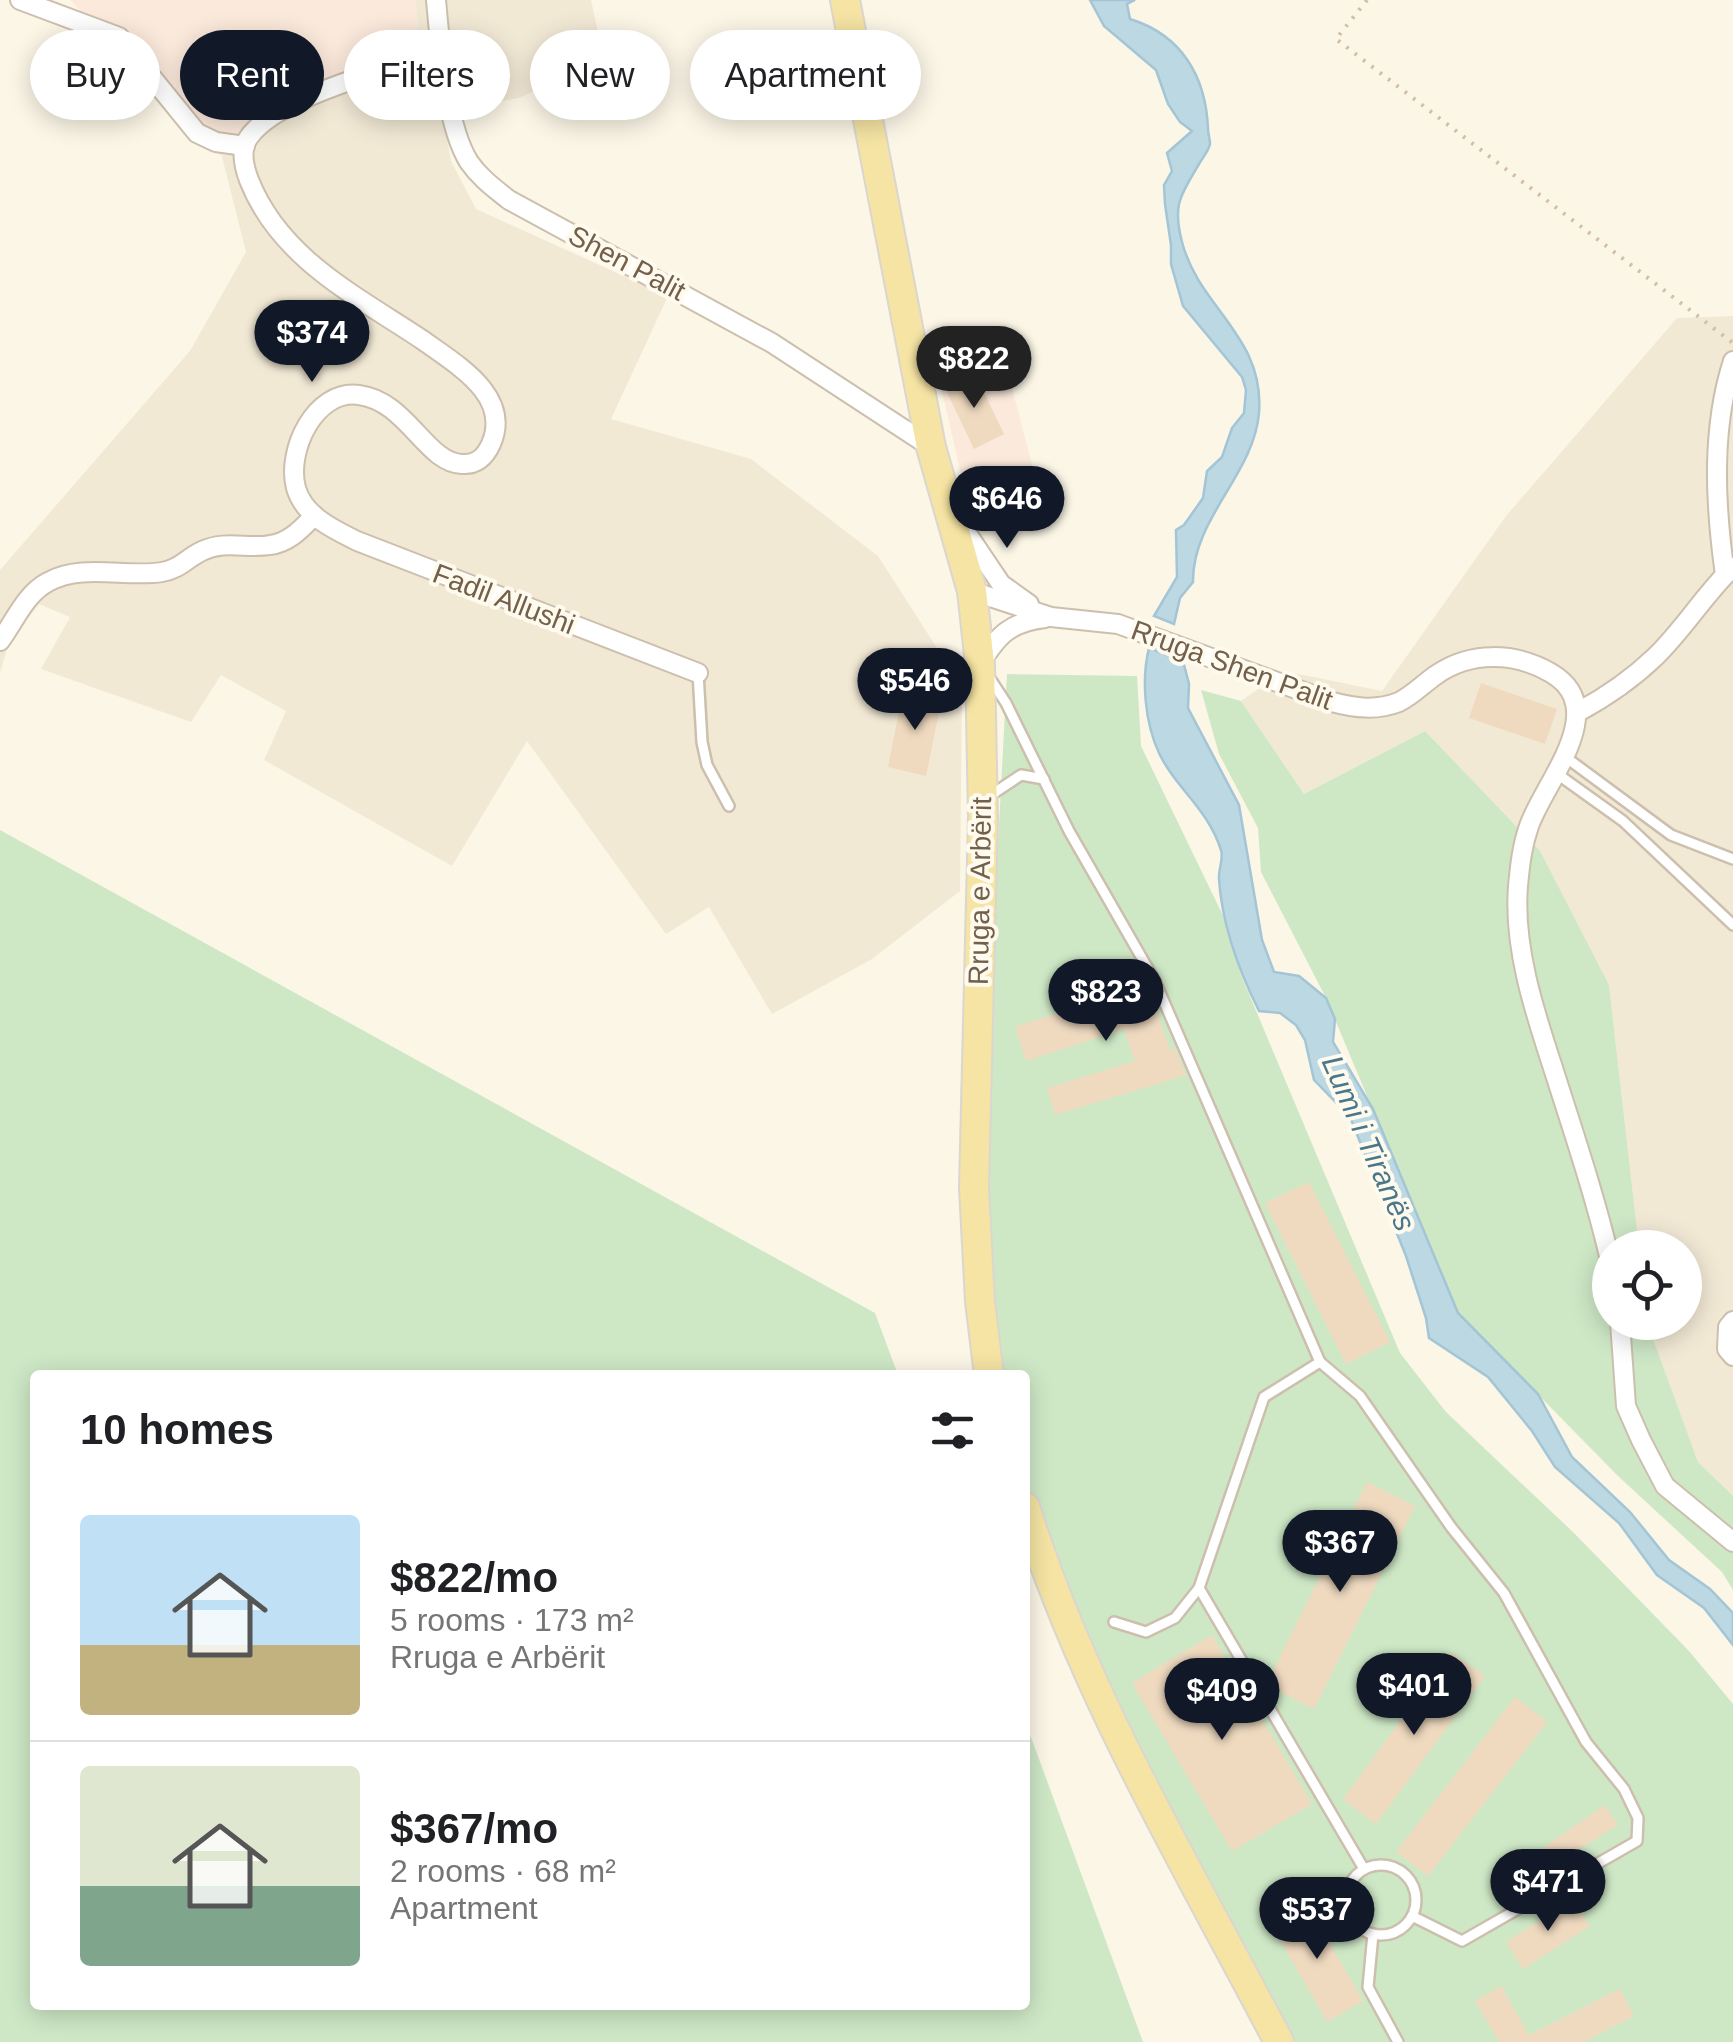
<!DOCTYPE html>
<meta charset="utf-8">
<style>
:root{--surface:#fff;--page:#f2f2f2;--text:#202124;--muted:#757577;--line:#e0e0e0;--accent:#111827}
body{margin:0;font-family:Arial,sans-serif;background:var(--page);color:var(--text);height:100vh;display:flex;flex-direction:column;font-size:38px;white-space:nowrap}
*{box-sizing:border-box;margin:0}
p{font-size:32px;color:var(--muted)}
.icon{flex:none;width:55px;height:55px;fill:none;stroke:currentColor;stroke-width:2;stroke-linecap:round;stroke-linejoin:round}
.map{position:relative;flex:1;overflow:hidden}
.sheet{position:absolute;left:30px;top:1370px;width:1000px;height:640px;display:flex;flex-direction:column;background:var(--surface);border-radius:10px;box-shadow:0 5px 25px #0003}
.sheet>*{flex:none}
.guide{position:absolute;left:30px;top:30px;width:1000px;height:90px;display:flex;gap:20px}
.fabs{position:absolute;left:1592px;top:1230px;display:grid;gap:20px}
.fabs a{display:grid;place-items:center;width:110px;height:110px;border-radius:50%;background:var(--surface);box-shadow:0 5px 25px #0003;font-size:50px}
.price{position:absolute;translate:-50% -85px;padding:0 22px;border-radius:35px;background:var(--accent);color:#fff;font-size:32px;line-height:65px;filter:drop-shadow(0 2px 5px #0008)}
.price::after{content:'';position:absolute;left:50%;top:60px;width:30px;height:22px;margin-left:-15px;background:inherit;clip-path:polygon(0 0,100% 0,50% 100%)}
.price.active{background:#222;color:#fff}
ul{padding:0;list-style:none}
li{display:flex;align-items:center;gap:30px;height:250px;padding:0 50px}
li+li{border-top:2px solid var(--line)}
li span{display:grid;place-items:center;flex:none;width:280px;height:200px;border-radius:10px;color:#555}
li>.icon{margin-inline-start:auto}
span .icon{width:120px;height:120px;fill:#fffc;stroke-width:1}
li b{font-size:42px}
h2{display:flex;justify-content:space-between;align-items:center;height:120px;padding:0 50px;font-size:42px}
.tag{padding:0 35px;border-radius:45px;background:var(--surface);box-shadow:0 5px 25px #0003;font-size:35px;line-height:90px}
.tag.active{background:var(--accent);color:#fff}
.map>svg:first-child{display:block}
.residential{fill:#f2e9d5}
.commercial{fill:#fbe9db}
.green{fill:#cee8c6}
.water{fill:#bcd8e3;stroke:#a3c5d5;stroke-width:2.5}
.building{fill:#efdac0}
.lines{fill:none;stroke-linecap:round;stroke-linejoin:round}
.lane-casing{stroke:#ccbfad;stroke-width:14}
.street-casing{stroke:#ccbfad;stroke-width:22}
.primary-casing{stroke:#dbd6d0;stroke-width:32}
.path{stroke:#d4bda3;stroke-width:4;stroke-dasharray:2.5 8;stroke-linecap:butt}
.lane{stroke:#fff;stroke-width:9}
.street{stroke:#fff;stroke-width:18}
.primary{stroke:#f5e4a3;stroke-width:28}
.labels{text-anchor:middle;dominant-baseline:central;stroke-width:8;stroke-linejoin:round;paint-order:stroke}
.street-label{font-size:28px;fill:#73604c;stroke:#fefaed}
.water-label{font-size:30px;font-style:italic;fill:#4b778b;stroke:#fefaed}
</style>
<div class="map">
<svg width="1733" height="2042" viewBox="0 0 1733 2042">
<rect width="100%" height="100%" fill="#fbf6e6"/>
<g class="residential">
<polygon points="415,0 591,0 603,54 522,97 443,114 451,161 476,209 668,296 611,419 751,459 878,556 962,687 960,891 872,959 772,1014 709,907 666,934 527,741 452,866 264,760 286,711 221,675 191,722 41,669 70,617 39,604 9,642 0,673 0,570 190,351 246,252 222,157 418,26"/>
<polygon points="1733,316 1733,1497 1698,1462 1648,1331 1647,1323 1685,1322 1685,1248 1639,1247 1609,985 1425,731 1304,794 1241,701 1284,671 1382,691 1506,516 1677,318"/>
</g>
<g class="commercial">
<polygon points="70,0 415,0 418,26 222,157"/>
<polygon points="1001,346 1036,480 967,501 936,364"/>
</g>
<g class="green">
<polygon points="1007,674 1137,676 1141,746 1228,926 1241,975 1400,1353 1446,1412 1574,1533 1689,1651 1733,1704 1733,2042 1270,2042 1060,1597 1025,1479 1025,1375 1000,1375 985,1211 987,1051"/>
<polygon points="1201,690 1241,701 1304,794 1425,731 1540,851 1609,985 1639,1247 1610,1248 1610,1322 1647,1323 1698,1462 1733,1496 1733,1590 1722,1572 1618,1476 1458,1313 1326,998 1261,872 1258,828 1219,754"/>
<polygon points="0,830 875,1313 898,1375 35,1375 35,2005 1025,2005 1025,1721 1143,2042 0,2042"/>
</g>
<g class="water">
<path d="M1090 0H1135L1127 4 1130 19C1182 35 1206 77 1208 129 1208 134 1210 139 1210 144 1209 150 1202 159 1199 164 1181 195 1172 204 1182 242 1199 308 1265 336 1259 413 1254 474 1192 519 1193 582L1180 598 1174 624 1154 616 1177 577 1176 530 1184 525 1203 498 1207 471 1222 457 1232 428 1244 413 1246 390 1242 377 1183 306 1171 264V245L1165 204 1164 185 1172 171 1167 153 1192 131 1180 122 1168 104 1156 70 1104 26Z"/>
<path d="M1149 648 1183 661 1189 684 1188 708 1239 805 1262 940 1274 972 1299 976 1326 998 1335 1019 1333 1042 1373 1109 1458 1313 1538 1394 1572 1457 1630 1512 1669 1560 1710 1589 1733 1613V1645L1704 1608 1657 1575 1619 1523 1555 1467 1532 1431 1488 1377 1429 1338 1426 1318 1406 1256 1350 1117 1314 1080 1305 1040 1296 1025 1280 1013 1259 1011C1239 971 1222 925 1219 879 1218 869 1224 860 1221 850 1207 807 1176 789 1159 753 1145 723 1141 680 1149 648Z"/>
</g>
<g class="building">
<polygon points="975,374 1004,434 974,449 945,388"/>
<polygon points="1481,683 1557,709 1545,744 1469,718"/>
<polygon points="903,691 942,698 926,776 888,767"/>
<polygon points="1140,971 1149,988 1170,1050 1175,1048 1186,1075 1055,1115 1047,1088 1135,1061 1124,1029 1026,1061 1015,1027 1113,995 1108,982"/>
<polygon points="1309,1182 1390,1342 1346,1364 1265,1203"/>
<polygon points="1367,1482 1415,1506 1314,1709 1266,1685"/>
<polygon points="1212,1635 1312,1804 1232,1851 1132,1683"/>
<polygon points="1451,1652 1485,1676 1376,1824 1343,1799"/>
<polygon points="1515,1697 1547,1722 1428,1876 1396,1852"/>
<polygon points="1605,1805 1618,1825 1551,1867 1540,1850"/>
<polygon points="1573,1899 1590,1926 1523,1969 1506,1942"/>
<polygon points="1306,1902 1363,2001 1327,2022 1270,1922"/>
<polygon points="1501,1986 1529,2035 1620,1989 1634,2016 1584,2042 1499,2042 1475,2001"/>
</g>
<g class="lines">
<defs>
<g id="lane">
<polyline points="698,673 702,742 707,765 729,806"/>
<polyline points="987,674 1006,703 1069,831 1155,981 1320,1362 1264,1397 1199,1588 1175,1618 1146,1632 1114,1622"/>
<polyline points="1564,756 1671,835 1733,859"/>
<polyline points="1556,773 1623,821 1733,925"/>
<polyline points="988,797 1021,775 1044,779"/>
<polyline points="1320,1362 1360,1396 1451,1527 1504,1593 1586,1742 1624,1789 1638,1818 1637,1841 1462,1941 1412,1916"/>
<polyline points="1199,1588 1364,1869"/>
<circle cx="1381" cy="1900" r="35"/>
<polyline points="1373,1934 1368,1987 1398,2042"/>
</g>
<g id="street">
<polyline points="20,0 119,37 197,133 216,142 245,146"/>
<path d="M436 0C440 43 446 126 469 162 480 178 494 188 509 200L772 343 931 447"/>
<path d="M441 54C394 66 277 97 249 137 240 149 244 167 249 180 280 259 357 296 424 341 457 365 512 396 491 444 485 457 477 465 462 464 426 463 407 401 359 395 315 389 286 451 296 488 304 516 333 529 357 541L698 673"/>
<polyline points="962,526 1001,584 1029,604"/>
<path d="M1725 575C1715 504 1711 429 1733 361"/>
<path d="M972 591 1051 617 1118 624 1332 702C1355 708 1376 711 1399 702 1413 695 1423 684 1436 675 1470 651 1515 652 1551 673 1612 709 1545 781 1529 826 1522 846 1520 865 1518 886 1513 948 1535 1013 1554 1071 1574 1134 1595 1196 1610 1260"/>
<path d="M0 641C15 621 25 594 48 582 82 563 126 578 162 572 180 569 187 558 202 551 225 540 247 549 270 545 289 543 302 528 314 516"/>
<path d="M980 664C998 635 1010 622 1045 618"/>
<path d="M1578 712C1606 697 1632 679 1655 657 1684 629 1704 595 1733 567"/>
<polyline points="1733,1321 1728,1327 1727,1349 1733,1356"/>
<polyline points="1620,1322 1626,1406 1641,1440 1665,1486 1733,1542"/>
</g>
<g id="primary">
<polyline points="845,0 931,447 972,591 980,664 983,817 974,1188 980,1301 989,1375"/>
<path d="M1025 1507C1084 1695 1188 1868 1279 2042"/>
</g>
</defs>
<use href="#lane" class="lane-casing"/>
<use href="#street" class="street-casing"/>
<use href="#primary" class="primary-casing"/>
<polyline class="path" points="1367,0 1336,39 1733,343"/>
<use href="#lane" class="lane"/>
<use href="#street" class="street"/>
<use href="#primary" class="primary"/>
</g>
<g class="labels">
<g class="street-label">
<text transform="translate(627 263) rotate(28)">Shen Palit</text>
<text transform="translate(504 599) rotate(21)">Fadil Allushi</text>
<text transform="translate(1232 665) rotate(20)">Rruga Shen Palit</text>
<text transform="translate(980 891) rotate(-89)">Rruga e Arbërit</text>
</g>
<g class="water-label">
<text transform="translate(1369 1143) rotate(66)">Lumi i Tiranës</text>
</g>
</g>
</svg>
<div class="fabs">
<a><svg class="icon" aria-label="locate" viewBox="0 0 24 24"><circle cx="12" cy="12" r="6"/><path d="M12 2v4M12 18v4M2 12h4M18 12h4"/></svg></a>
</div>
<b class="price" style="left:312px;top:385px">$374</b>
<b class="price active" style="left:974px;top:411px">$822</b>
<b class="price" style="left:1007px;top:551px">$646</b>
<b class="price" style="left:915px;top:733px">$546</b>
<b class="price" style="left:1106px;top:1044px">$823</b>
<b class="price" style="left:1340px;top:1595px">$367</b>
<b class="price" style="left:1414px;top:1738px">$401</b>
<b class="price" style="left:1222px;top:1743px">$409</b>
<b class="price" style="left:1548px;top:1934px">$471</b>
<b class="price" style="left:1317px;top:1962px">$537</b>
<div class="guide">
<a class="tag">Buy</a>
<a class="tag active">Rent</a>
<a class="tag">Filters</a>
<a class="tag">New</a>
<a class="tag">Apartment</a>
</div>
<section class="sheet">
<h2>10 homes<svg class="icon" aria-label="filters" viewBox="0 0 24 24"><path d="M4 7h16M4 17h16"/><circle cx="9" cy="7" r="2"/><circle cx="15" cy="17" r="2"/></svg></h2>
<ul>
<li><span style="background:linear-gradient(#bfe0f5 65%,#c2b280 0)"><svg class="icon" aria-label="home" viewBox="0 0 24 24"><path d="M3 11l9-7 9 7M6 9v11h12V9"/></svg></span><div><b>$822/mo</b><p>5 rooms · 173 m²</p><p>Rruga e Arbërit</p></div></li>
<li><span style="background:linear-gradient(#dfe7d0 60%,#7fa58c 0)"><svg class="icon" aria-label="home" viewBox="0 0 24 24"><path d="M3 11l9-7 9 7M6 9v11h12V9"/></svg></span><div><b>$367/mo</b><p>2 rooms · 68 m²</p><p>Apartment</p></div></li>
</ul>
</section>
</div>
